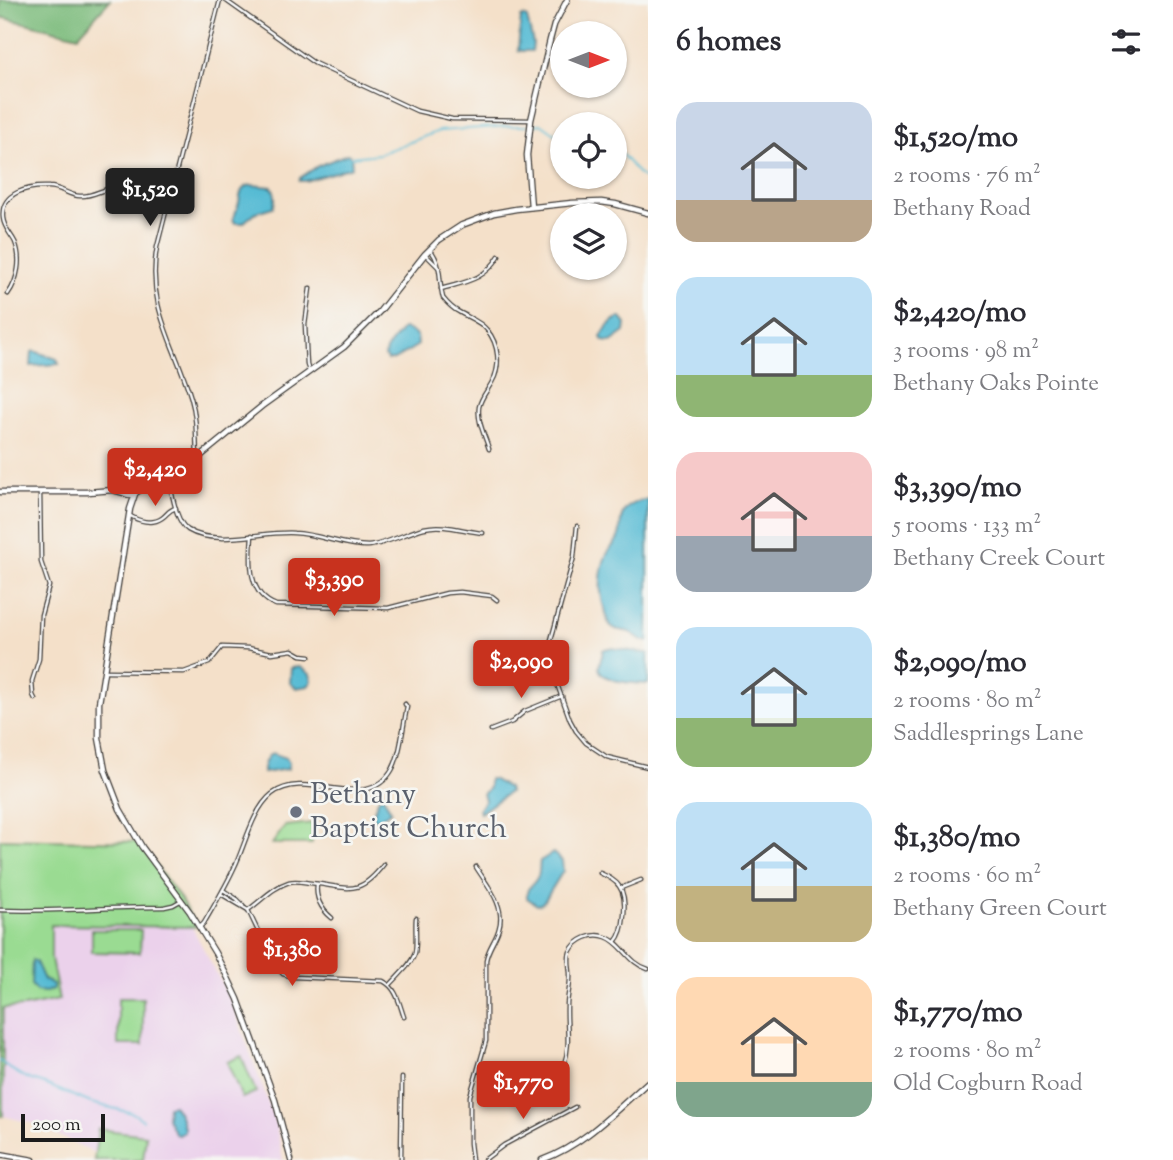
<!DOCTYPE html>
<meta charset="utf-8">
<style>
:root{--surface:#fff;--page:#f2f2f3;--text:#2b2b33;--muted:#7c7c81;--accent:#c8321e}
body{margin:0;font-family:"Sorts Mill Goudy",serif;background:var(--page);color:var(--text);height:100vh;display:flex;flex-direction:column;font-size:26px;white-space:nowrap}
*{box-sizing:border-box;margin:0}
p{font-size:23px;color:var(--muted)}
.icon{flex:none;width:38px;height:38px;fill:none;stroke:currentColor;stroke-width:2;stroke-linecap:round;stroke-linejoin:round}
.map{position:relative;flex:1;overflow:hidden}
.drawer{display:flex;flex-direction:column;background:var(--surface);width:525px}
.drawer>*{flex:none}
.needle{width:46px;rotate:90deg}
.buttons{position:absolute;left:550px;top:21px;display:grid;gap:14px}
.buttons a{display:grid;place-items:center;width:77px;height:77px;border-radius:50%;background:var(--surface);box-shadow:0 2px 5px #0004;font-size:35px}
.scale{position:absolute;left:21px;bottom:18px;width:84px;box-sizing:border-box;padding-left:7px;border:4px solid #1c1c1c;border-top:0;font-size:19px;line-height:24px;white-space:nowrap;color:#1c1c1c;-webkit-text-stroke:5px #f6f6f2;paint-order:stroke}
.price{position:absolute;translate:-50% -60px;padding:0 16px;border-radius:7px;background:var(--accent);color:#fff;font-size:23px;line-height:46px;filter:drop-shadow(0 2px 4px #0008)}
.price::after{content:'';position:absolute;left:50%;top:42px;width:21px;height:16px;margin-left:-10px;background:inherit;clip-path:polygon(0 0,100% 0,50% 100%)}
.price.on{background:#222;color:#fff}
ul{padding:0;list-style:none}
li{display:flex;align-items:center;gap:21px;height:175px;padding:0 28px}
li span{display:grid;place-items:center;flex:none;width:196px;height:140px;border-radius:21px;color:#555}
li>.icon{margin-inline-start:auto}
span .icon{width:84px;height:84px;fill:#fffc;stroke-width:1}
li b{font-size:30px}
h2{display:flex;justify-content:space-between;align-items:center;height:84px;padding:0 28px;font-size:30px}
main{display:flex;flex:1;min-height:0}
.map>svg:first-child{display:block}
.built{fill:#ebd1eb}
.green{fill:#9adb92;stroke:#5b7c57;stroke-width:2}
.forest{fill:#7bbb7c;stroke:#4c6c4c;stroke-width:2}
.water{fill:#56bbd4;stroke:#396c78;stroke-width:2}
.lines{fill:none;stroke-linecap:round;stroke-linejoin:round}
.stream{stroke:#56bbd4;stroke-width:2}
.street-casing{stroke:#3c3936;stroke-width:5}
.secondary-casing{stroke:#3c3936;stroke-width:7}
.street{stroke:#fff;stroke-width:2.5}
.secondary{stroke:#fff;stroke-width:4.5}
.worship-dot{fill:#6b7280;stroke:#f6f6f2;stroke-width:2.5}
.labels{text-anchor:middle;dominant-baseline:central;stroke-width:5;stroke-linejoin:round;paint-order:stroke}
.worship-label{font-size:30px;fill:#5b616d;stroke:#f6f6f2;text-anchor:start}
</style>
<main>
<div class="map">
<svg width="648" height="1160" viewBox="0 0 648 1160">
<rect width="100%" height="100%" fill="#f6f6f2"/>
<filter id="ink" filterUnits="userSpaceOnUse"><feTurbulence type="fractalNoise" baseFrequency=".0143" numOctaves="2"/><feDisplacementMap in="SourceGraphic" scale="14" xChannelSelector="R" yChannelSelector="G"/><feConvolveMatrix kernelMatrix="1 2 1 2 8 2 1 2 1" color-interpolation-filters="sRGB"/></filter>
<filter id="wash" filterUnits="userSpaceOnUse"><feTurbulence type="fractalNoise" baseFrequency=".00686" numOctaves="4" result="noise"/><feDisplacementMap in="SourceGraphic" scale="28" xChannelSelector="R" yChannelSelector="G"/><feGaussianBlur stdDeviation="1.57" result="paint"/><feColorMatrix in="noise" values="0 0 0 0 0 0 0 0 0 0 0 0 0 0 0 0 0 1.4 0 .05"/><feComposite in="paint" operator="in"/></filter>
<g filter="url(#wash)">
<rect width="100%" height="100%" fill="#f4e0c9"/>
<polygon class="built" points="51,925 192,927 232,1003 276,1124 283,1160 110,1160 32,1123 3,1116 3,1007 24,1007 59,1000 51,958"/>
<g class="green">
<polygon points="312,823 312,844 272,844 285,826"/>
<polygon points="0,839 138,842 180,898 196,927 51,925 51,958 59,1000 24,1007 3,1008 3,1116 0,1116"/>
<polygon points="92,930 141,930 140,953 92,952"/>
<rect x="118" y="998" width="25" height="47"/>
<polygon points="241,1056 256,1092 242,1098 227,1062"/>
<polygon points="98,1129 146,1135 143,1160 94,1160"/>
</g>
<polygon class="forest" points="0,0 110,0 78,36 0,17"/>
<g class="water">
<polygon points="524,16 527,18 533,43 532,51 522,51 518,50 521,17"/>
<polygon points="347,154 351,155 352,167 305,181 299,181 300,178 318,166"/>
<path d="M251 185 272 187C276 193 276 201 273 207L256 212 243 223H235L233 219C235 214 238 208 239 202 241 192 240 188 251 185Z"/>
<path d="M618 318H621L626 324 625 332 611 342 603 341 601 337C605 330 610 321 618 318Z"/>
<polygon points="402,329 408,330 417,336 418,345 394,360 387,360 385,356 386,350"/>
<polygon points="34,351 57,359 59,364 31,366 32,352"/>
<path d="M648 499V642C639 641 637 635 629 632 624 630 618 631 614 628 606 624 607 617 605 609 604 606 602 603 602 599 599 586 601 562 609 551 612 546 616 543 618 538 621 532 620 527 621 521 622 506 635 502 648 499Z"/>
<path d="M608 648C622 648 634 653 648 653V684C636 683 602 683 599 668 599 663 603 656 603 650Z"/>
<polygon points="300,667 310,674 312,681 308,686 296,688 290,683 291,668"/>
<path d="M272 753 286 758 289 763 288 769 263 773C262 766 267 756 272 753Z"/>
<polygon points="489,779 492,779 508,788 509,792 480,813 479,809 485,800 483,794 489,788"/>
<path d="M381 796H383L391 811 382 817 375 819 373 818C374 810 376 802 381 796Z"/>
<path d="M553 853 562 861 563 871 545 900 541 904 537 905 527 898C526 885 532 888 537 878 540 874 539 866 540 861Z"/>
<polygon points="32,960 36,962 44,980 53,984 53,989 46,992 36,991 31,985"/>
<path d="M173 1105C178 1110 185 1125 184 1132L178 1135 175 1134 167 1118 168 1106Z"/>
</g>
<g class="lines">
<g class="stream">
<polyline points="533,125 541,124 555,134 562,135"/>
<path d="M614 147C627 157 634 173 648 181"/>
<polyline points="351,157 379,154 439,131 509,126 527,126"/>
<path d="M0 1061C12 1071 27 1080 42 1083L91 1103 133 1113 143 1120"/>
</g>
</g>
</g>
<g filter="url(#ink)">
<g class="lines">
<defs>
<g id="street">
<polyline points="225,0 314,63 417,111 452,119 530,120"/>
<path d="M430 249C443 266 438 279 443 298 447 303 453 309 459 312 469 318 480 321 487 330 499 344 501 367 492 382 488 390 481 397 479 407 477 421 485 436 489 449"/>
<polyline points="425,254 439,268"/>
<path d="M441 289C465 282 485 280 499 256"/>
<path d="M8 294C18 280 22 259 15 242 11 234 4 228 3 218 0 192 29 186 49 187 61 187 69 196 80 196 91 197 101 190 111 188 132 183 150 191 170 196"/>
<polyline points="309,371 307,365 305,325 310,288"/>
<path d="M197 458C196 438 197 418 191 398 175 344 146 307 157 247L220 0"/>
<path d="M168 476C172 490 175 522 188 530 216 547 262 531 294 533 319 534 343 546 368 546 384 545 408 532 424 528 444 523 463 531 483 533"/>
<path d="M129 515C138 521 152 525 162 518 168 514 168 510 176 508"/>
<polyline points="577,526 574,557 549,647 549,662 570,720 576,731 586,743 607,757 648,767"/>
<path d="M252 535C250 561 247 594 276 605L388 608 447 593 460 592 492 596 497 600"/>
<polyline points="104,671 184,672 209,663 222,647 248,648 272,653 292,650 301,655 310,656"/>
<polyline points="35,699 33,695 32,681 39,659 41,615 49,586 41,562 40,492"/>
<polyline points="491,730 512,722 525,711 562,696"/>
<path d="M600 873C607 876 615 880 619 886 628 898 625 931 615 942"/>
<path d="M317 884C315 898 321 909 332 918"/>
<polyline points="621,888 641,880"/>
<polyline points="223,890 237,899 243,905"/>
<path d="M221 894 248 910 274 965 283 974 294 977 383 981C397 988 399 1003 404 1017"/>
<path d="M0 910C54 912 110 907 164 907L173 905 182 900"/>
<path d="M248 910C261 901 273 887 289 882 296 880 303 882 311 883 348 887 358 898 384 864"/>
<path d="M200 927 204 923C215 904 226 886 235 866 245 845 253 809 272 794 308 767 366 815 392 770 401 754 403 726 407 707L405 704"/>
<path d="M390 985C399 975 411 965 415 953 417 942 415 929 416 918"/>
<path d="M564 1064C571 1045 566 1026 567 1006 567 997 570 988 570 979 571 971 567 960 570 952 576 939 593 932 606 937 623 943 628 963 648 969"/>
<polyline points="401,1160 402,1078"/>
<path d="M472 1160 470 1143V1096L486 1041V960C488 948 496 940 499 928 506 906 487 885 476 867"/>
<polyline points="484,1160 504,1145 575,1107"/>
</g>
<g id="secondary">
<polyline points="531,207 527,155 531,120 550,40 554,25 567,0"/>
<circle cx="130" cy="486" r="9"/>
<polyline points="137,479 148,481 160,478"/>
<polyline points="0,492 88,492 113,490 124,493"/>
<polyline points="137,492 197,459 262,406 344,347 380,311 425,254 439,240 462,225 494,213 516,209 572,203 601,202 615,204 648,213"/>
<polyline points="135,494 130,509 99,703 99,738 105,770 120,809 142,847 190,912 215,953 228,978 238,999 275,1100 291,1160"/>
<polyline points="0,1154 33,1160"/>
<path d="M542 1160C584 1145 615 1111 648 1082"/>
</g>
</defs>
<use href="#street" class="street-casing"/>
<use href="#secondary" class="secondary-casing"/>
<use href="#street" class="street"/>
<use href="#secondary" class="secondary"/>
</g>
</g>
<circle class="worship-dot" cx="296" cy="812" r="7"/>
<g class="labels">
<g class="worship-label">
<text x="310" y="795">Bethany<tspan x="310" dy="34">Baptist Church</tspan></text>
</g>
</g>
</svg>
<div class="buttons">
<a><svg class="needle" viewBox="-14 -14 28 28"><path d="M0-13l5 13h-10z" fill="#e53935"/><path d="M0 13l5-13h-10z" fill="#7c7c81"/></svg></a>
<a><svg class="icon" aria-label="locate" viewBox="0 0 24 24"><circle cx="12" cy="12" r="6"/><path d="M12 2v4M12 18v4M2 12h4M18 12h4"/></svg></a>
<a><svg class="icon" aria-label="layers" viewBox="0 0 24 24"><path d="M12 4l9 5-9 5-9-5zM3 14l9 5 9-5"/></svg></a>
</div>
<div class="scale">200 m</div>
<b class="price on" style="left:150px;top:228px">$1,520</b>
<b class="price" style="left:155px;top:508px">$2,420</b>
<b class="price" style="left:334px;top:618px">$3,390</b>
<b class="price" style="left:521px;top:700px">$2,090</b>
<b class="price" style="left:292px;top:988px">$1,380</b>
<b class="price" style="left:523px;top:1121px">$1,770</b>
</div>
<section class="drawer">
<h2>6 homes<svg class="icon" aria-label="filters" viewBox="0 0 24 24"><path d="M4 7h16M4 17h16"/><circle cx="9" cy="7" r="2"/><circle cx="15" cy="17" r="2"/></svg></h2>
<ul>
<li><span style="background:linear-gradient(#c9d6e8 70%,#b9a48a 0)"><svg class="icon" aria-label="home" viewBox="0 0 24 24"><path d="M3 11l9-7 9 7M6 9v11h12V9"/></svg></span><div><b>$1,520/mo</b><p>2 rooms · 76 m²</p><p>Bethany Road</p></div></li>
<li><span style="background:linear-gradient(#bfe0f5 70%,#8fb573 0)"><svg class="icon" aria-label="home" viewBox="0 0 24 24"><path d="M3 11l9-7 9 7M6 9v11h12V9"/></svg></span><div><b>$2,420/mo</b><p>3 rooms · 98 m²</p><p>Bethany Oaks Pointe</p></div></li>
<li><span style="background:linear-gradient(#f6c9c9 60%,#9aa5b1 0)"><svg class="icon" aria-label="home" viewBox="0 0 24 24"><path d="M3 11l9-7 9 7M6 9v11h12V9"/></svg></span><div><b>$3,390/mo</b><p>5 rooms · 133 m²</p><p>Bethany Creek Court</p></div></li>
<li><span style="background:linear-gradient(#bfe0f5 65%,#8fb573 0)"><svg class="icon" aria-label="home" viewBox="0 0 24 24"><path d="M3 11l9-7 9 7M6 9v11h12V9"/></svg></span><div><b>$2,090/mo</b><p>2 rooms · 80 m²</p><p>Saddlesprings Lane</p></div></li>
<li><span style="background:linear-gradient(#bfe0f5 60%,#c2b280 0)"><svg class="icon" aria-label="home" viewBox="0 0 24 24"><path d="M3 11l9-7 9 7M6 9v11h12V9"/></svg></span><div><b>$1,380/mo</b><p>2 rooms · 60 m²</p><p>Bethany Green Court</p></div></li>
<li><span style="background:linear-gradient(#ffd9b3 75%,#7fa58c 0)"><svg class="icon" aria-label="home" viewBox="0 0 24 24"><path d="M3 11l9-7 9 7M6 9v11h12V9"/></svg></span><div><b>$1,770/mo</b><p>2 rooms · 80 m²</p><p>Old Cogburn Road</p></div></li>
</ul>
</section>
</main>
